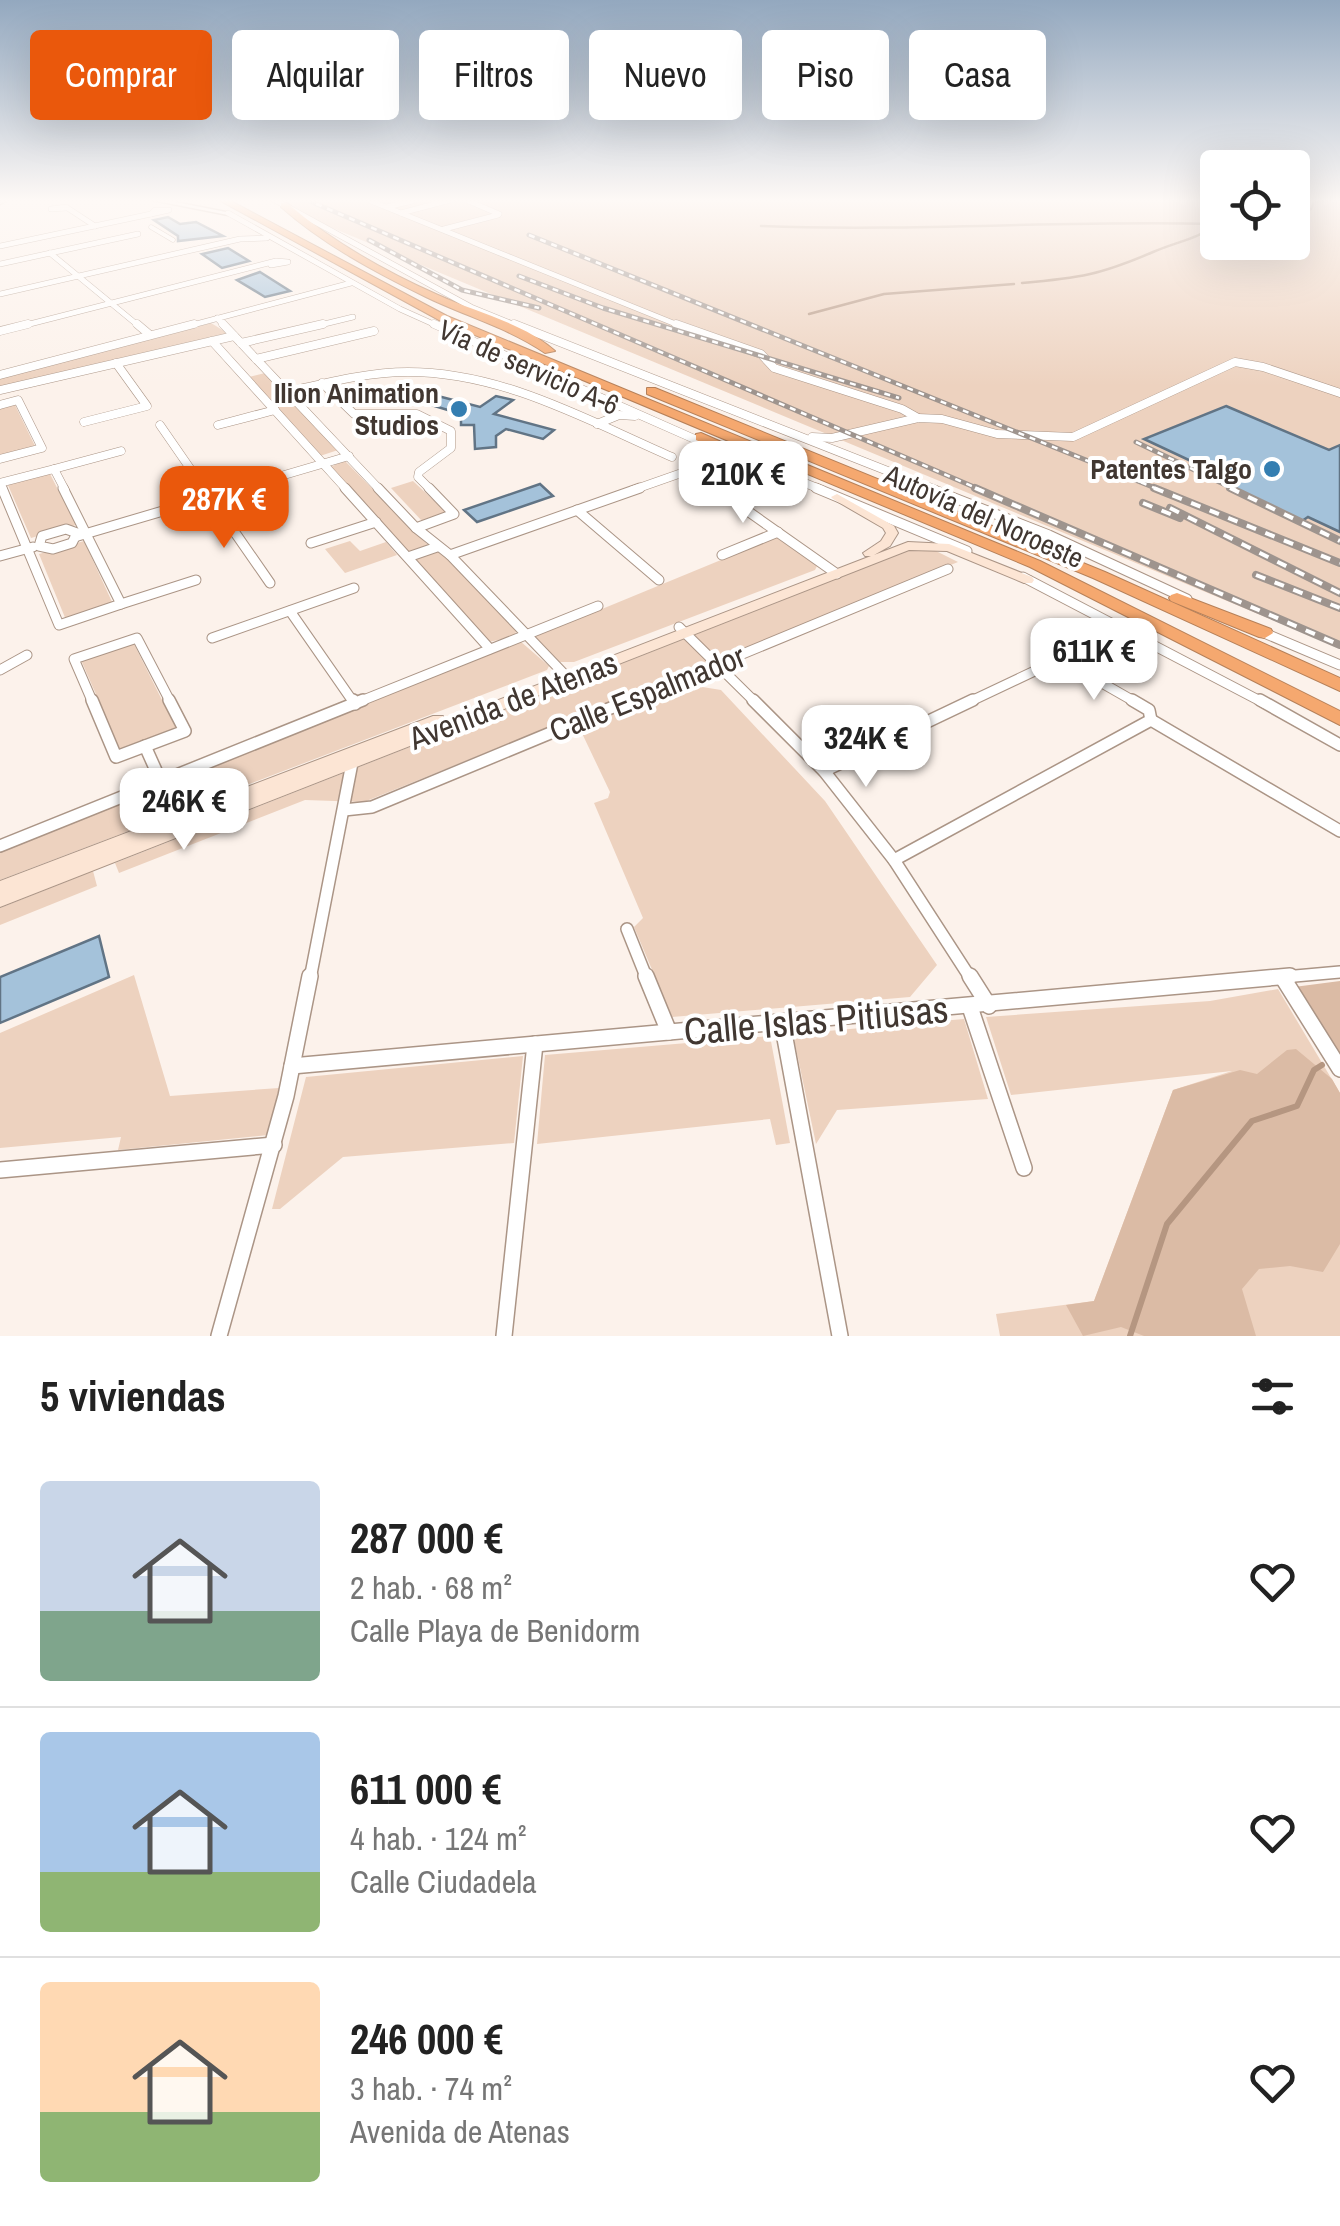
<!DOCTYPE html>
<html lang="es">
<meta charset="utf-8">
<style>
:root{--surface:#fff;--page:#f6f6f6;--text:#222;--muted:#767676;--line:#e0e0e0;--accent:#ea580c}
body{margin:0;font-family:"Archivo Narrow",sans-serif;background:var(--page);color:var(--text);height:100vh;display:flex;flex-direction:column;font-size:38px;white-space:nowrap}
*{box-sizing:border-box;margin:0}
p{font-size:32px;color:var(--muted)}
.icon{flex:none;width:55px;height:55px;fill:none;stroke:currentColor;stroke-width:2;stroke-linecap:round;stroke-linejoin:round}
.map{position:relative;height:1336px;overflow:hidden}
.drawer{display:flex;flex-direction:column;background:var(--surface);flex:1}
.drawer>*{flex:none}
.banner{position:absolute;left:30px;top:30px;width:1280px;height:90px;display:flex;gap:20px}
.tools{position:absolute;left:1200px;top:150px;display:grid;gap:20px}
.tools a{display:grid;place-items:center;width:110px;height:110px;border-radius:10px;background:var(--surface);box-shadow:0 10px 40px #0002;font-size:50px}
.price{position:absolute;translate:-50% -85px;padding:0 22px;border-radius:20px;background:#fff;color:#222;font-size:32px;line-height:65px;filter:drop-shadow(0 2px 5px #0008)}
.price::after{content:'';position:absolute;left:50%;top:60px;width:30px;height:22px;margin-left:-15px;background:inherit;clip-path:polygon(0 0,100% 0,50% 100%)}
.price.active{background:var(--accent);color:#fff}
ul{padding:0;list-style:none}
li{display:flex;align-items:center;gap:30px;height:250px;padding:0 40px}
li+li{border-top:2px solid var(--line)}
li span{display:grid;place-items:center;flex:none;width:280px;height:200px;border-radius:10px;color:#555}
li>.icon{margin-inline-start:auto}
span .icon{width:120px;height:120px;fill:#fffc;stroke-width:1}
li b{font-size:42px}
h2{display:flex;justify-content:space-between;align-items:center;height:120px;padding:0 40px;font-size:42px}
.tag{padding:0 35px;border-radius:10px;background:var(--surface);box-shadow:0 10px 40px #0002;font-size:35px;line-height:90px}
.tag.active{background:var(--accent);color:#fff}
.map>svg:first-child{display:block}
.green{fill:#edd2bf}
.forest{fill:#dbbba5}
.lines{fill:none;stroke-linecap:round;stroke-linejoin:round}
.stream-far1{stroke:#b59681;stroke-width:2.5}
.stream{stroke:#b59681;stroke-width:6}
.building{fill:#a4c2da;stroke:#617485;stroke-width:2.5}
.pedestrian-casing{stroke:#ab9586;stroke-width:5}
.minor-far4-casing{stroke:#ab9586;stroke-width:6}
.minor-far3-casing{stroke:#ab9586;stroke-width:9}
.minor-far2-casing{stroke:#ab9586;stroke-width:11}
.minor-far1-casing{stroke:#ab9586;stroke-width:14}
.minor-casing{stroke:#ab9586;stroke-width:18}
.tertiary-casing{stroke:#ab9586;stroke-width:3}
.secondary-casing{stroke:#ab9586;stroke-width:2}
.motorway-casing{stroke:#b68059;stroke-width:2}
.pedestrian{stroke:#fff;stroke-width:4}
.minor-far4{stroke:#fff;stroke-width:5}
.minor-far3{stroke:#fff;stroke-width:8}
.minor-far2{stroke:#fff;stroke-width:9}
.minor-far1{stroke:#fff;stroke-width:11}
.minor{stroke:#fff;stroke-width:15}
.tertiary{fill:#fff;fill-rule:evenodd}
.secondary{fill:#fce5d4;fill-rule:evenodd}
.motorway{fill:#f5a86f;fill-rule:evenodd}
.rail-far1-casing{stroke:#9e948e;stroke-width:5}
.rail-casing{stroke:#9e948e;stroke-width:8}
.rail-far1{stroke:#fff;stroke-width:2.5;stroke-dasharray:6;stroke-linecap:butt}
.rail{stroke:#fff;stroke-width:4;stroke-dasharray:10;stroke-linecap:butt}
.poi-dot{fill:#347eb1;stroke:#fff;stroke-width:4}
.labels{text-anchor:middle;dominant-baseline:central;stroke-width:8;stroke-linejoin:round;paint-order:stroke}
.far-street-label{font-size:28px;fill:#413731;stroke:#fff}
.far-poi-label{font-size:28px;font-weight:bold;fill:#413731;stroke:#fff;text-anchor:end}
.street-label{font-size:32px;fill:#413731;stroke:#fff}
.near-street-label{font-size:38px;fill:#413731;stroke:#fff}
</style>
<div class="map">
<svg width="1340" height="1336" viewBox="0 0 1340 1336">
<rect width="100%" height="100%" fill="#fcf2eb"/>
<g class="green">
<polygon points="263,199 1217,199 1218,242 1292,242 1293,199 1340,199 1340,648"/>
<polygon points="211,323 229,334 0,388 0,378"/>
<polygon points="265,373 338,450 320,456 249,377"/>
<polygon points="14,403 36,448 0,457 0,406"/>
<polygon points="344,460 428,545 427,548 408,552 331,467"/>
<polygon points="49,472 76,525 31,538 7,483"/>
<polygon points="413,481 447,513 422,521 391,488"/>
<polygon points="777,537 817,566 815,570 574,662 560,662 534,637"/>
<polygon points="84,541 113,604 66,620 39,554"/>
<polygon points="350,541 360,551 386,542 397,555 345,573 325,549"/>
<polygon points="932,549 958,562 364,802 305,800 119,873 115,863 910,550"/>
<polygon points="435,550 443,551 516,631 515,636 489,642 415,560"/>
<polygon points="520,641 549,666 547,670 192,806 187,806 175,780"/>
<polygon points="133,642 177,730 121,752 81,660"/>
<polygon points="684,684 721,690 825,801 937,965 910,997 672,1017 634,927 643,918 594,803 608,798 610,792 579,727"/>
<polygon points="144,792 150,793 161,816 155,821 0,880 0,850"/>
<polygon points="93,871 97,886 0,925 0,908"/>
<polygon points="134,975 170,1096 279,1088 268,1135 118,1150 121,1137 0,1148 0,1033"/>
<polygon points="1278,989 1340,1093 1340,1336 1000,1336 996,1314 1094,1301 1173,1090 1232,1071 1011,1095 986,1017 1210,1001"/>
<polygon points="964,1019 988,1099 837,1110 816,1144 793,1034"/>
<polygon points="770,1036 790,1143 776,1145 770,1119 537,1144 545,1055"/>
<polygon points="523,1056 514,1143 343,1157 280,1209 272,1209 306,1077"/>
</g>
<g class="forest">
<polygon points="1340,981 1340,1056 1294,987"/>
<polygon points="1296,1049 1332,1079 1340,1093 1340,1244 1323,1272 1290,1266 1259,1269 1242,1289 1256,1336 1144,1336 1121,1327 1083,1336 1066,1305 1094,1301 1173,1090 1240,1070 1257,1074 1287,1050"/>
</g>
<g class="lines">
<g class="stream-far1">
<polyline points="1292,214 1311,209 1314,202 1337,199"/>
<path d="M761 226C912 232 1063 220 1214 224"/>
<path d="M1022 283C1079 278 1100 275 1153 252 1176 242 1197 239 1218 224"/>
<polyline points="809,314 884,294 1014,284"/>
</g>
<polyline class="stream" points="1130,1336 1167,1224 1252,1121 1297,1106 1314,1070 1322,1065"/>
</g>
<g class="building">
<polygon points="168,217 180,224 196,222 223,236 178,241 178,236 154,220"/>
<polygon points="228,248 249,261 222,268 202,254"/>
<polygon points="260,272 290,291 265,297 237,280"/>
<polygon points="434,395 480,407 496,396 513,400 494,414 554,430 543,439 506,429 496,436 496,447 475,449 474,425 461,425 461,414 421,402"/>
<polygon points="1226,406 1329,450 1340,445 1340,532 1308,517 1302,521 1199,471 1206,468 1144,439"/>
<polygon points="540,484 553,496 477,522 464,510"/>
<polygon points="99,936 109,977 0,1023 0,977"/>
</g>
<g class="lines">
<defs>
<polyline id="pedestrian" points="151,227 173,240"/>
<g id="minor-far4">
<polyline points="273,199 471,307 520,327"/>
<polyline points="366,199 683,327"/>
<polyline points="464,199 499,214"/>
<polyline points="387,207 412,201"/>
<polyline points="66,208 51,209 66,207 95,226"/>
<polygon points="155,210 169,210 151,214"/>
<polyline points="228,213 400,309 440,327"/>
<polyline points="401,213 454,199"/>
<polyline points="444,229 498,215"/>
<polyline points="0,246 151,214"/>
<polyline points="50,253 140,327"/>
<polyline points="0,264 138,234"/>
<polyline points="0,294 240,239 267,238"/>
<polyline points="217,318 225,327"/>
<polyline points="18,327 276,261 288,262 271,265"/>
<polyline points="185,327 351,283"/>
<polyline points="312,327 353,317"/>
</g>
<g id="minor-far3">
<polyline points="137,324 150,335"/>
<polyline points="223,324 380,490"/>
<polyline points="434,324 708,445"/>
<polyline points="514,324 936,490"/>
<polyline points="676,324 761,354 774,368 902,409 918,418"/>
<polyline points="0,331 28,324"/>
<polyline points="212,341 347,490"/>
<polyline points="241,343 323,324"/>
<polyline points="256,359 374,331"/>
<polyline points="0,375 194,324"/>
<polyline points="322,383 354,414 417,414 451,431 451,448 419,472 418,477 431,490"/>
<polyline points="0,390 234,336"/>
<path d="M286 392C326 383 367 372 408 372 503 372 587 420 672 457"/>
<polyline points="0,405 18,400 42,448 0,459"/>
<polyline points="84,422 147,406 116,363"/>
<polyline points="597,424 619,415 635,416"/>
<polyline points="160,425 205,490"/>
<polyline points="218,425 275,410"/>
<polyline points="812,437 832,438 918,418 942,419 997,434 1073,437 1235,362 1263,367 1340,393"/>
<polyline points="756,463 822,490"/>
<polyline points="54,469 121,451"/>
<polyline points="3,490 0,483 54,469 65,490"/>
<polyline points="233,490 349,456"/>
<polyline points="633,490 690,470 719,490"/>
</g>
<g id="minor-far2">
<polyline points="2,488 59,625 121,604 63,488"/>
<polyline points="204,488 270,583"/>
<polyline points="345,488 490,649"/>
<polyline points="378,488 416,528 450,555 568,678"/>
<polyline points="715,488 837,574"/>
<polyline points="816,488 967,551"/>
<polyline points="929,488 1049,535 1187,599"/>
<polyline points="577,510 659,580"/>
<polyline points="416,528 454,514 429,488"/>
<polygon points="66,529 77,533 72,543 53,549 39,546 42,536"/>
<polyline points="78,536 241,488"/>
<polyline points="311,543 376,522"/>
<polyline points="450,555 640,488"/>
<polyline points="722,555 778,532"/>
<polyline points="0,556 33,547"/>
<polyline points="408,557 437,547"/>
<polyline points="1023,577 1264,703"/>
<polyline points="121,604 196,580"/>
<polyline points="290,611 354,703"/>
<polyline points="679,627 756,703"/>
<polyline points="1257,630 1340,665"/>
<polyline points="212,638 354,588"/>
<polyline points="0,670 27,655"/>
<polyline points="93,703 74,659 137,638 171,703"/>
<polyline points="356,703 598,606"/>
<polyline points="624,703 948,569"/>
<polyline points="967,703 1060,659 1137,703"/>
</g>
<g id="minor-far1">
<polyline points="92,700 116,757 185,731 169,700"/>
<polyline points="353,700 355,704"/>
<polyline points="753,700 824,771 894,860 971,979"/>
<polyline points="1260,700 1340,745"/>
<polyline points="1151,720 1340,831"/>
<polyline points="145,746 180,824"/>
<polyline points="824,771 973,700"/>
<polyline points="344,810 372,807 630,700"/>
<polyline points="0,846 363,700"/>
<polyline points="894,860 1151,720 1149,710 1132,700"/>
<polyline points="627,929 647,979"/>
<polyline points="310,979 352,763 349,758"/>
<polyline points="1262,979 1340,972"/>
</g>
<g id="minor">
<polyline points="646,976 669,1032"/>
<polyline points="970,976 989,1006"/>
<polyline points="1283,978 1340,1069"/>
<polyline points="970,1007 1024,1168"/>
<polyline points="782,1022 840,1336"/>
<polyline points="292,1066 1290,976"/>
<polyline points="0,1170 274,1145"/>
<polyline points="219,1336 286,1096 310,976"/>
<polyline points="504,1336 535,1044"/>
</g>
<g id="tertiary">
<polygon points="2,199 10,199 0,204"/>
<polygon points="147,199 160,199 231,213 228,215"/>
</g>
<polygon id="secondary" points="837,494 894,526 898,533 890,546 874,555 908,542 949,544 1032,577 1034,580 1032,583 1024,583 947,551 909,550 0,907 0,881 433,716 443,716 444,721 871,556 865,556 863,553 881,541 886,533 883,528 833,499 831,497"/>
<g id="motorway">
<polygon points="217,199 227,199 447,316 1040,561 1340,711 1340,725 1030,567 439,320"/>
<path d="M281 203H287C331 241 384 271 438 295 475 312 524 323 555 351L545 353C509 328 465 316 426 297 375 272 324 245 281 207Z"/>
<polygon points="647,388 655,388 1105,572 1340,678 1340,691 1093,578 647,394"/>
<polygon points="701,433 767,462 769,465 767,468 757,468 696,440 696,434"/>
<polygon points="1177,593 1271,629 1273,633 1265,638 1259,637 1171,601 1169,598 1171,595"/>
</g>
</defs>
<use href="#pedestrian" class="pedestrian-casing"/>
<use href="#minor-far4" class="minor-far4-casing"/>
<use href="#minor-far3" class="minor-far3-casing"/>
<use href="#minor-far2" class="minor-far2-casing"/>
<use href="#minor-far1" class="minor-far1-casing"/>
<use href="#minor" class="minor-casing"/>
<use href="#tertiary" class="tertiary-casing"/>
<use href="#secondary" class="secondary-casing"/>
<use href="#motorway" class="motorway-casing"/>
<use href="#pedestrian" class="pedestrian"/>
<use href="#minor-far4" class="minor-far4"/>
<use href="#minor-far3" class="minor-far3"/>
<use href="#minor-far2" class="minor-far2"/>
<use href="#minor-far1" class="minor-far1"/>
<use href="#minor" class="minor"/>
<use href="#tertiary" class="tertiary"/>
<use href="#secondary" class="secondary"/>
<use href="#motorway" class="motorway"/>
<defs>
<g id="rail-far1">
<polyline points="305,199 981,490"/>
<polyline points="529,235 1160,490"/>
<polyline points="369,240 462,290 539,308"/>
<polyline points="519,276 603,308 899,398"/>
<polyline points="1136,442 1236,490"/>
</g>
<g id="rail">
<polyline points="975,488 1340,645"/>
<polyline points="1154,488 1340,563"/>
<polyline points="1230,488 1340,541"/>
<polyline points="1143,503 1180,518"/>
<polyline points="1170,508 1340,593"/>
<polyline points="1256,575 1340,608"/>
</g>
</defs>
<use href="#rail-far1" class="rail-far1-casing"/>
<use href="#rail" class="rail-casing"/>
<use href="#rail-far1" class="rail-far1"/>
<use href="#rail" class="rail"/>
</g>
<linearGradient id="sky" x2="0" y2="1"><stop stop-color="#93a8bf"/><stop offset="0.52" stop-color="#fef9f6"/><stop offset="1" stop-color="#fef9f6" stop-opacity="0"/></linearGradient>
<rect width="1340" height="386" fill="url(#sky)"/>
<g class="poi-dot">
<circle cx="459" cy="409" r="10"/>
<circle cx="1272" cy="469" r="10"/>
</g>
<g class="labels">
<g class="far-street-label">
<text transform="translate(529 367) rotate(24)">Vía de servicio A-6</text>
<text transform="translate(984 516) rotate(24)">Autovía del Noroeste</text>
</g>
<g class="far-poi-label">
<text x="439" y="393">Ilion Animation<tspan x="439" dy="32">Studios</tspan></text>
<text x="1252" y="469">Patentes Talgo</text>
</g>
<g class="street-label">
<text transform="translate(647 693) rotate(-22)">Calle Espalmador</text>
<text transform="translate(513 700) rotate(-21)">Avenida de Atenas</text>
</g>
<g class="near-street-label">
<text transform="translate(816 1020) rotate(-5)">Calle Islas Pitiusas</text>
</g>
</g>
</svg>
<div class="tools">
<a><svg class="icon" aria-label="locate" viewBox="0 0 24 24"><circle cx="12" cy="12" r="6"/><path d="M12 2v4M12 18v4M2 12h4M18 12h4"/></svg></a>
</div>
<b class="price" style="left:743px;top:526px">210K €</b>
<b class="price active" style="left:224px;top:551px">287K €</b>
<b class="price" style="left:1094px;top:703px">611K €</b>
<b class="price" style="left:866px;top:790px">324K €</b>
<b class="price" style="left:184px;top:853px">246K €</b>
<div class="banner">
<a class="tag active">Comprar</a>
<a class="tag">Alquilar</a>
<a class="tag">Filtros</a>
<a class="tag">Nuevo</a>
<a class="tag">Piso</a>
<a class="tag">Casa</a>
</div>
</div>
<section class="drawer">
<h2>5 viviendas<svg class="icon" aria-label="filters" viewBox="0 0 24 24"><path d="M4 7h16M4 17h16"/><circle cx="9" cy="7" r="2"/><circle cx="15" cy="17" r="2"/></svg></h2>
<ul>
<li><span style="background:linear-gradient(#c9d6e8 65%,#7fa58c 0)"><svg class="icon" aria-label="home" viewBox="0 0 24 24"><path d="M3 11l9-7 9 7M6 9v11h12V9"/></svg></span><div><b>287 000 €</b><p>2 hab. · 68 m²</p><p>Calle Playa de Benidorm</p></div><svg class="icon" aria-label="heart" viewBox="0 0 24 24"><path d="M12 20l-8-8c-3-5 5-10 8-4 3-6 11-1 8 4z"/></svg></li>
<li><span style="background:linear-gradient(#a9c7e8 70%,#8fb573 0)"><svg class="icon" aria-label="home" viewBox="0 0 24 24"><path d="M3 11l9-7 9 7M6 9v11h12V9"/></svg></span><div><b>611 000 €</b><p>4 hab. · 124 m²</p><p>Calle Ciudadela</p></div><svg class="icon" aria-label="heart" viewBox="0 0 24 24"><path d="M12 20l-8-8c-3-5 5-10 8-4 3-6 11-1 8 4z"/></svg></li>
<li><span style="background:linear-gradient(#ffd9b3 65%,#8fb573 0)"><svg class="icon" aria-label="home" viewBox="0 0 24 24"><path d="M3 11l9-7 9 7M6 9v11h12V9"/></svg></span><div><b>246 000 €</b><p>3 hab. · 74 m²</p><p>Avenida de Atenas</p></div><svg class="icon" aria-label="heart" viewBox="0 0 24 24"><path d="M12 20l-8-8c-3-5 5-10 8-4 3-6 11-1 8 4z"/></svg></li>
</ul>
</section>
